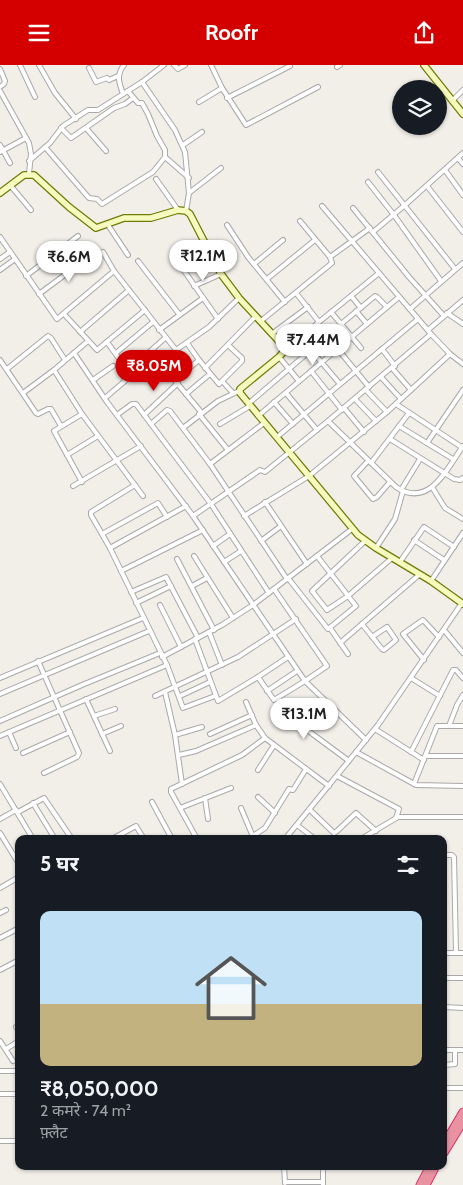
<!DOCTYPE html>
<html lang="hi">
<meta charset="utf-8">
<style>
:root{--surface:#171b24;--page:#20242c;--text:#f1f3f6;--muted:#9ea1a6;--accent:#d40000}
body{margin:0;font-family:Cabin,"Noto Sans Devanagari",sans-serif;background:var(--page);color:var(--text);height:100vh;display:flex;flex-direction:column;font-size:19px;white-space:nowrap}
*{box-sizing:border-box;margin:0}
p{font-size:16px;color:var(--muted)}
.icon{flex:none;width:28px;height:28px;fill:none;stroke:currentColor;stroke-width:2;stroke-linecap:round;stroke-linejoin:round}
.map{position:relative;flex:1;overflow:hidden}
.details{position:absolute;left:15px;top:770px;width:432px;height:335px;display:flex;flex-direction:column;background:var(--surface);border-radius:10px;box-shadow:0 1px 4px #0004}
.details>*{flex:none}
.buttons{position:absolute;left:392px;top:15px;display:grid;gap:10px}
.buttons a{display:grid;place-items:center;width:55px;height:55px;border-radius:50%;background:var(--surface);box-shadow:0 1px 4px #0004;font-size:25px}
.price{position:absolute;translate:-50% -42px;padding:0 11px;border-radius:18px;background:#fff;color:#222;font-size:16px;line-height:32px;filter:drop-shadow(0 1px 2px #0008)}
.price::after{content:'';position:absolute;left:50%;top:30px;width:15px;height:11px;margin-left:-8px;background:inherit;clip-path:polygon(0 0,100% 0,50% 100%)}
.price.selected{background:var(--accent);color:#fff}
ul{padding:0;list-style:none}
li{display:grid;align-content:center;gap:10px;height:265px;padding:0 25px}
li span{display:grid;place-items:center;height:155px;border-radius:10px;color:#555}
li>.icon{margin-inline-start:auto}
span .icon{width:90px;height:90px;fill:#fffc;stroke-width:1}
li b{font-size:21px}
h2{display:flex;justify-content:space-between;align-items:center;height:60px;padding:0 25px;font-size:21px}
header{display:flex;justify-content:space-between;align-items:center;height:65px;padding:0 25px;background:var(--accent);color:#fff;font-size:22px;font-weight:700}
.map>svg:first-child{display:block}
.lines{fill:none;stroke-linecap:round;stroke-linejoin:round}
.street-casing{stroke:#a9a9a9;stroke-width:6}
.secondary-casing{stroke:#707d05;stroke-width:8}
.highway-casing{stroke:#dc2a67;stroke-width:9}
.street{stroke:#fff;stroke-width:4}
.secondary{stroke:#f7fabf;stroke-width:5.5}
.highway{stroke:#e892a2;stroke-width:7}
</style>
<header><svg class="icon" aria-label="menu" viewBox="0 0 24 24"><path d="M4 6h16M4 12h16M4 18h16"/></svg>Roofr<svg class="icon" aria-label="share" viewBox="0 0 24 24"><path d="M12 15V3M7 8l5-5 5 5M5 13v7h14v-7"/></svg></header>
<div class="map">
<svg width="463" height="1120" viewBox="0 0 463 1120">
<rect width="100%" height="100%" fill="#f2efe9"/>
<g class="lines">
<defs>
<g id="street">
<polyline points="20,0 35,32"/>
<polyline points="39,0 55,28 76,54"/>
<polyline points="174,0 178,4 185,0"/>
<polyline points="211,0 222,23 246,60 318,22"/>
<polyline points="337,2 340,0"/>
<polyline points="89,3 96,17 107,13 109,15 118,11"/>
<polyline points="0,4 5,16 4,19 0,22"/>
<polyline points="142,17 175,65 185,87 189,128 186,146"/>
<polyline points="0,26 29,78 31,89 29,109"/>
<path d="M123 29C119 18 116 10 124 0"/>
<polyline points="227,33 290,1"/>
<polyline points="452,36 463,25"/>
<polyline points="199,37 222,23"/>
<polyline points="61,63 71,73 114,43 125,39 133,33"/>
<polyline points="86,63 106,86"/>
<polyline points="0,80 10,98"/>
<polyline points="183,80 202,67"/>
<polyline points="45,82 89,133 97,134 102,139 153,107 165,92 165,85 157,71 148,49 142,38 138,38 128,26"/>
<polyline points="0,87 26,73"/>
<polyline points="165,92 189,113"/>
<polyline points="458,93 463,99"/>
<polyline points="29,96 50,78 63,61 88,45 98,45 142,17 164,0"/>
<polyline points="445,105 463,130"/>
<polyline points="378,107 455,204"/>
<polyline points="156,114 178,145"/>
<polyline points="368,117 394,150 441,216"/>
<polyline points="10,120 31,145"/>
<polyline points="427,121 463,167"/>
<polyline points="189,128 221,103"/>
<polyline points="322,141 431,269 450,289 463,299"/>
<polyline points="353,143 409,212 444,251"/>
<polyline points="108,160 128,190"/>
<polyline points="227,160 248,192 285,237"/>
<polyline points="373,167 405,140 463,88"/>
<polyline points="0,172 57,254 114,206"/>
<polyline points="173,190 218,254"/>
<polyline points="95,192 103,187 114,206 176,285 209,262 239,233"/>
<polyline points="330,192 370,163"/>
<polyline points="0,194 10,187"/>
<polyline points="138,196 179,249"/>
<polyline points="254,199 283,175"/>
<polyline points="0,205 15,194"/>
<polyline points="26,211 78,171"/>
<polyline points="267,214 315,175"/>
<polyline points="194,221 221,209"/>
<polyline points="296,228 319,257"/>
<polyline points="39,229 70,206 86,191"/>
<polyline points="351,231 361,243"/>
<polyline points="410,244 463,198"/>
<polyline points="356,246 367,259"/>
<polyline points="331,247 361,283"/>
<polyline points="447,248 463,259"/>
<polyline points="64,249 97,285 145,245"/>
<polyline points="261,256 332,198 330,192 300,156"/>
<polyline points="317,259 369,322"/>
<polyline points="341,259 375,231 377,232 387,242"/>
<polyline points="159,265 203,233"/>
<polyline points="428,265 463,235"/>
<polyline points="80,267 129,225"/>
<polyline points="273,268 308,242"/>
<polyline points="300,272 340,319"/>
<polyline points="107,277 128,306 165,273"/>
<polyline points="187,278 199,295 219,319 242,296 242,293 228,280"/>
<polyline points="286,284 379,208"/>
<polyline points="382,284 395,301"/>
<polyline points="151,287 201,347"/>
<polyline points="74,288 107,337 193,451 305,616 366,675"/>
<polyline points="116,288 153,257"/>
<polyline points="279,292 299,316"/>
<polyline points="0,295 36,348 38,349 48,344 51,344 61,361"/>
<polyline points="205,303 256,251"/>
<polyline points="392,303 411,325"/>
<polyline points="7,304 48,271 51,273 65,295"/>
<polyline points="54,305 82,349 143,431"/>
<polyline points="311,306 342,345"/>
<polyline points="381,312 401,334"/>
<polyline points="93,315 113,301"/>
<polyline points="175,315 199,295"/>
<polyline points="223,317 233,328"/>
<polyline points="366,325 387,347"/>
<polyline points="23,328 54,305 88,276"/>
<polyline points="286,328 317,365"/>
<polyline points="186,329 210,309"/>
<polyline points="105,333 125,316 124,311 128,306"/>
<polyline points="355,334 376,356"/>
<polyline points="274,337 293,359"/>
<polyline points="248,339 311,285"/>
<polyline points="396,339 463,383"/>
<polyline points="344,343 364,367"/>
<polyline points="199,349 228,385"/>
<polyline points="117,350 132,339 136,339 211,439 269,528"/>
<polyline points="144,350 178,318"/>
<polyline points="258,351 399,232"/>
<polyline points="328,356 431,269"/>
<polyline points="151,359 167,345 170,346 210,399 287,514"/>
<polyline points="220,359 250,341"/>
<polyline points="399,361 453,394"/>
<polyline points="183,363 218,336 239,326"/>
<polyline points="277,372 418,254"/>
<polyline points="390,374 454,414 460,415 463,413"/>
<polyline points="427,378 463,325"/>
<polyline points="67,390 98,371"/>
<polyline points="368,396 354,411 373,434 377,432 390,417"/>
<polyline points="371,398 409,348"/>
<polyline points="210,399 264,358"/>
<polyline points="82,417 54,366 82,349"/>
<polyline points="135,420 91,447 91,450 110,483 167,600 183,643 215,631"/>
<polyline points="73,421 141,381"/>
<polyline points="432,422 445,443 463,454"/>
<polyline points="401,425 420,394"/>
<polyline points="265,437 307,499"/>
<path d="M193 451 260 405 265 407 328 356 396 422C429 444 447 404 463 381"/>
<polyline points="244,451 309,411 387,347 450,289"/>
<polyline points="102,469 158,438 167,452"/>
<polyline points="414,475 444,495"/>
<polyline points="261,476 281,461"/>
<polyline points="365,476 312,526 327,545 348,531 392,493"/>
<polyline points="213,481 230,469"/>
<polyline points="110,483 186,441"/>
<polyline points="376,483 395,454 403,426"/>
<polyline points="194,491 233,553"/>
<polyline points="177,494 214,565"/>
<polyline points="224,497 241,486"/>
<polyline points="400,497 424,462 454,482"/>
<polyline points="121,506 203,465"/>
<polyline points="288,513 328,564 356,541 317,491"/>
<polyline points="431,516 463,468"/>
<polyline points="192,521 207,513"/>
<polyline points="131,527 166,512 198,573"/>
<polyline points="136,538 171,521"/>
<polyline points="160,540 181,582"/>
<polyline points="362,559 382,584 384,585 396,575 387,562 372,572"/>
<polyline points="330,563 348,589"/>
<polyline points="444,565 463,588"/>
<polyline points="209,567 222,600"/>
<polyline points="195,574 218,636 258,612 288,592"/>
<polyline points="340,578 420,509"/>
<polyline points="162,592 222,560 253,540 352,464"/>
<polyline points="424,595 403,569 423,555 439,572"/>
<polyline points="38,596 79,688 77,692 44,708"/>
<polyline points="258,612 274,635 305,616 327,601 274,524"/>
<polyline points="0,613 143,553"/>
<polyline points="411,613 440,631"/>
<polyline points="267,626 297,606"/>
<polyline points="165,627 175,670 182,719"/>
<polyline points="0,629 149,566"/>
<polyline points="155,631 238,592 296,554"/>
<polyline points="180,631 210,617"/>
<polyline points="278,633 299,659 349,696"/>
<polyline points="86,634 110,686"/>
<polyline points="246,637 256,660 265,673 329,721"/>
<polyline points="94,651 115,644"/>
<polyline points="0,656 82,620 160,588"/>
<polyline points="449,661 457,640 463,630"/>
<polyline points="375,664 424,695"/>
<polyline points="9,667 16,683"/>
<polyline points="102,669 121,661"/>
<polyline points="210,669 252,650"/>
<polyline points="175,670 202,662"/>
<polyline points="0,671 167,600"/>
<polyline points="356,687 416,720 463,721"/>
<polyline points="411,687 453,605 456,605 463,613"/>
<polyline points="23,688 70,667"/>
<polyline points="179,690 196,686 256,660"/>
<polyline points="426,691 463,691"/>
<polyline points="258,705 274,680"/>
<polyline points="337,711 399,744 396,753"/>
<polyline points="0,719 33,774"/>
<polyline points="414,719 437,661 463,661"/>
<polyline points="258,732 275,748"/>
<polyline points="205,733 208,754"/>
<polyline points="152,737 172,774"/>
<polyline points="33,738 55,774"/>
<polyline points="180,743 231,723"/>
<polyline points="241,743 254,774"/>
<polyline points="310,745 334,768 336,767 356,748 376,766"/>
<polyline points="18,747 44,733 72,774"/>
<polyline points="0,754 16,745"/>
<polyline points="297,760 315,774"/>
<polyline points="0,768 19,799"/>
<polyline points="253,771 265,763 289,724 293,725 306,704"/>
<polyline points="112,774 136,761 144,774"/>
<polyline points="197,774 171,727 171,724 242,690 265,673"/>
<polyline points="285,774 378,660 462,538"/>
<polyline points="361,774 398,752 463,752"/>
<polyline points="444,790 452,790 454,792 456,888"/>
<polyline points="0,823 19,812"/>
<polyline points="0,848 6,845"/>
<polyline points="0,873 19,863"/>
<polyline points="444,888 463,888"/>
<polyline points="0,905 19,895"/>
<polyline points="444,913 463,913"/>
<polyline points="444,942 463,943"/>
<polyline points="16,962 19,966"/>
<polyline points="0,976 13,996"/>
<polyline points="6,984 19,976"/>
<polyline points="444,985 463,985"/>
<polyline points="444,1000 455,999 455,985"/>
<polyline points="0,1006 19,1006"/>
<polyline points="444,1023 463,1023"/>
<polyline points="0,1029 19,1029"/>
<polyline points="0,1076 19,1076"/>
<polyline points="284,1101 285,1118"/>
<polyline points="323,1101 323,1120"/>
<polyline points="285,1117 323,1117"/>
</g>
<g id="secondary">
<polyline points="424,0 463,49"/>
<polyline points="0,128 24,110 34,110 69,142 96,163 124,153 151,153 178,145 186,146 190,149 221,209 239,233 286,284 279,292 240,324 240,328 358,470 376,483 431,516 463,539"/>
</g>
<g id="highway">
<polyline points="444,1079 463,1047"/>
<polyline points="444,1088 463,1057"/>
<polyline points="420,1120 430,1101"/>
<polyline points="426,1120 436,1101"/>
</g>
</defs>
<use href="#street" class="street-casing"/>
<use href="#secondary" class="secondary-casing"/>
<use href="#highway" class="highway-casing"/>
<use href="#street" class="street"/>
<use href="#secondary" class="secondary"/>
<use href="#highway" class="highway"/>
</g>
</svg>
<div class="buttons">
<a><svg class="icon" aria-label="layers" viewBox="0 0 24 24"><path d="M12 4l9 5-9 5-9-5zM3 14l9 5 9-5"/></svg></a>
</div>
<b class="price" style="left:203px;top:217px">₹12.1M</b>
<b class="price" style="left:69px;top:218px">₹6.6M</b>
<b class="price" style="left:313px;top:301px">₹7.44M</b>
<b class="price selected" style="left:154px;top:327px">₹8.05M</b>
<b class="price" style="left:304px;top:675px">₹13.1M</b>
<section class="details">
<h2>5 घर<svg class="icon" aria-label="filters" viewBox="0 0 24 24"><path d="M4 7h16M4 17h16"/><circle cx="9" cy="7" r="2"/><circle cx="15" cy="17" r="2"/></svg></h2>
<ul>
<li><span style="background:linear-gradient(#bfe0f5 60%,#c2b280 0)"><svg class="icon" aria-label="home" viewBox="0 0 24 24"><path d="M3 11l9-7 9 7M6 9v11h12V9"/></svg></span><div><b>₹8,050,000</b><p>2 कमरे · 74 m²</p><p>फ़्लैट</p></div></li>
</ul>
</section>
</div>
